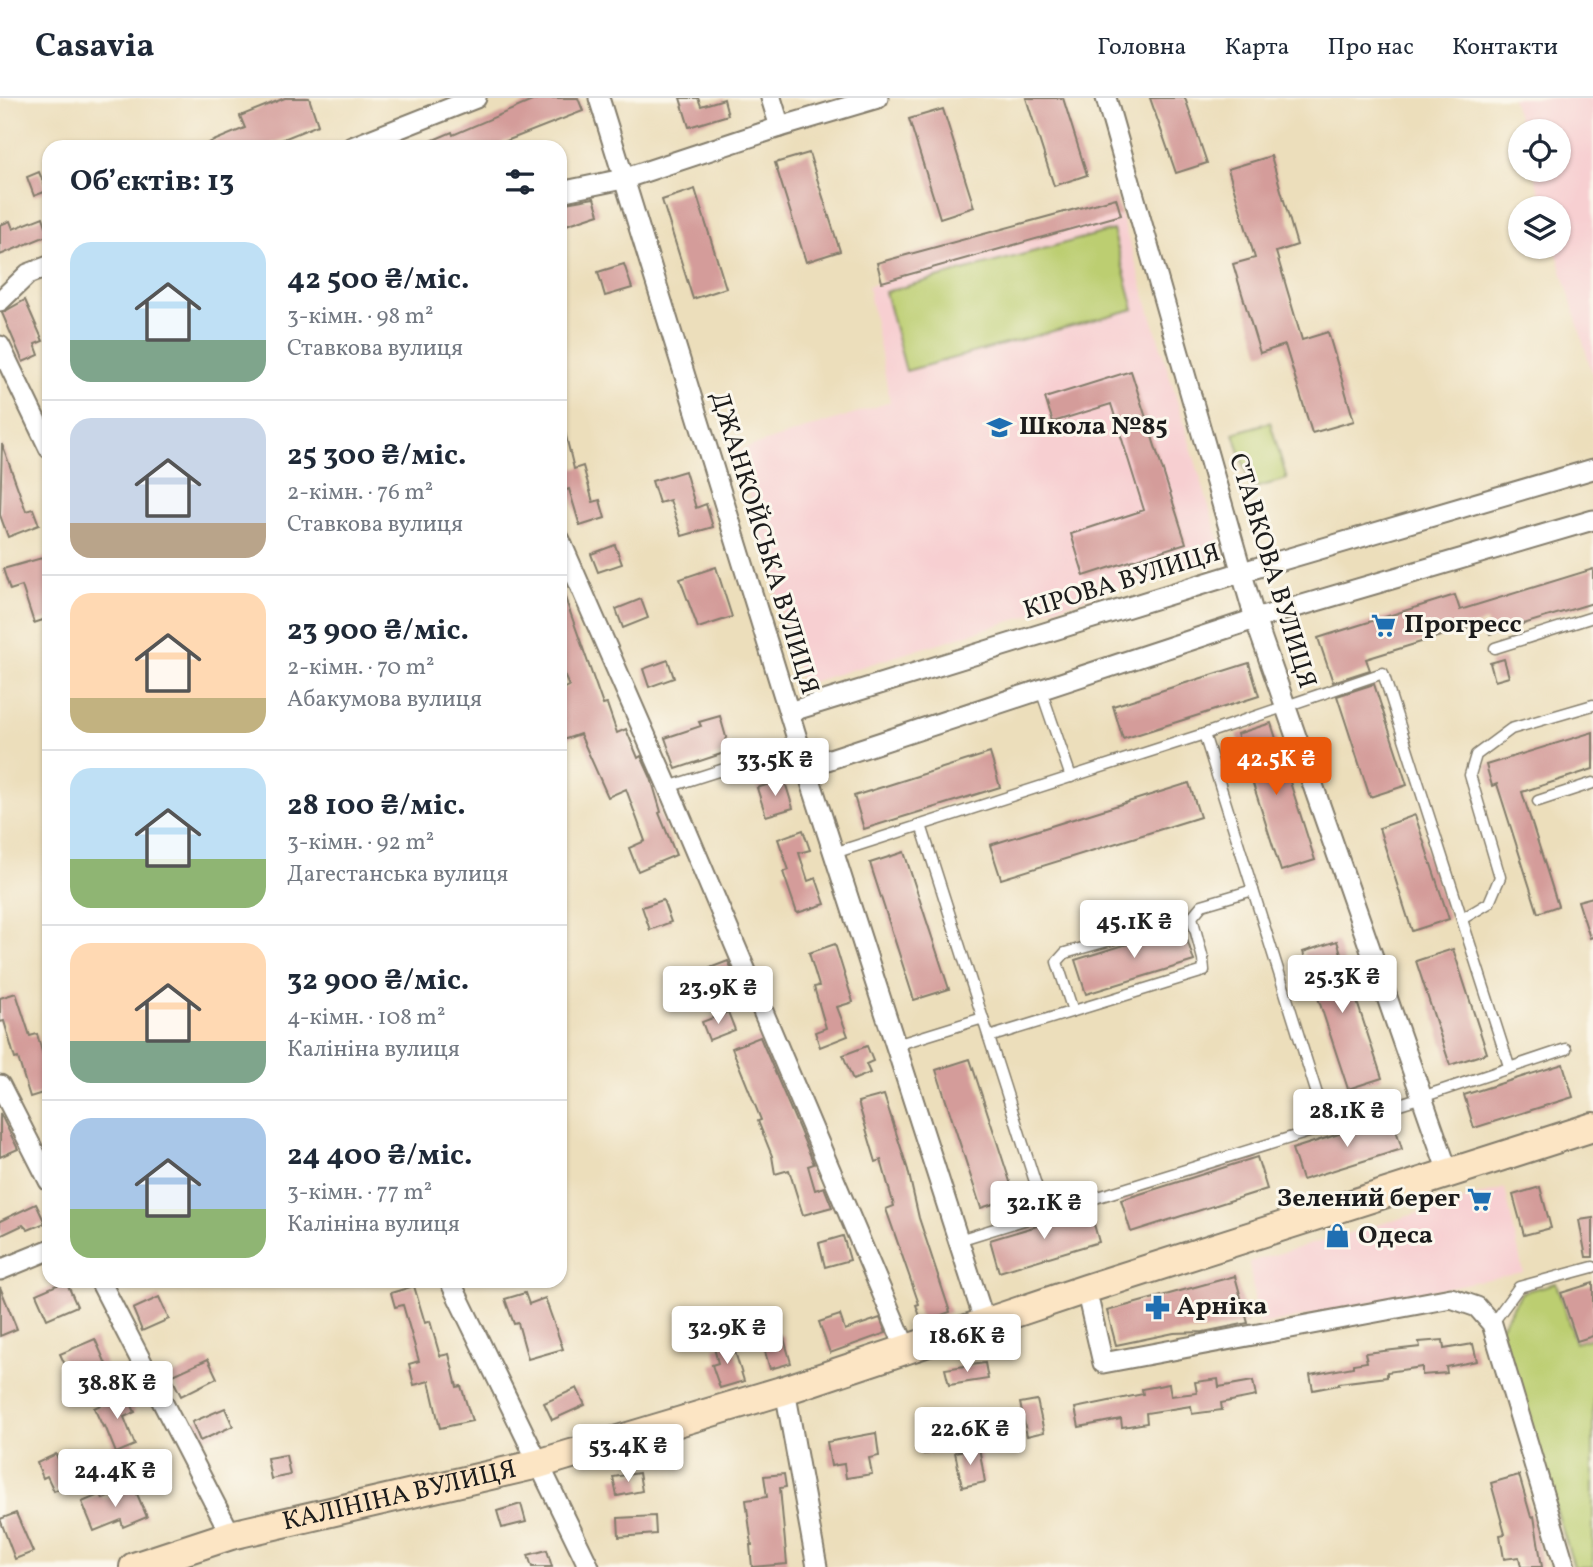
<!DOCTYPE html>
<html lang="uk">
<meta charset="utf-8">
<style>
:root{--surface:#fff;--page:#f6f6f7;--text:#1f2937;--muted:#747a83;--line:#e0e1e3;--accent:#ea580c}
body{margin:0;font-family:Vollkorn,serif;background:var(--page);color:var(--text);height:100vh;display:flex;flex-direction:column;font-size:26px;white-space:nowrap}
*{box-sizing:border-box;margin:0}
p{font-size:23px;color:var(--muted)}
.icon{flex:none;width:38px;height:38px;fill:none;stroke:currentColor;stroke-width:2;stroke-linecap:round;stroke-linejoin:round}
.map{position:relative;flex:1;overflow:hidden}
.sheet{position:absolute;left:42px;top:42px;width:525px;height:1148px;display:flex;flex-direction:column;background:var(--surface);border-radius:21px;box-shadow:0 2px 5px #0004}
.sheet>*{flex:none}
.tools{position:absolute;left:1508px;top:21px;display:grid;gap:14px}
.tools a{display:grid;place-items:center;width:63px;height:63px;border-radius:50%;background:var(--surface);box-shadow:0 2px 5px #0004;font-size:35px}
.price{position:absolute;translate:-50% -60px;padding:0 16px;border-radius:7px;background:#fff;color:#222;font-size:23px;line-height:46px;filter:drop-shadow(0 2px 4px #0008)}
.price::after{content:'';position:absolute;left:50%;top:42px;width:21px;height:16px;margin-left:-10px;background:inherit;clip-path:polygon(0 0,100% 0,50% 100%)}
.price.selected{background:var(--accent);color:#fff}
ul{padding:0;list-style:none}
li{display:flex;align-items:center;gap:21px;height:175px;padding:0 28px}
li+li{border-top:2px solid var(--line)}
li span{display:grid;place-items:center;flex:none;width:196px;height:140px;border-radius:21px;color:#555}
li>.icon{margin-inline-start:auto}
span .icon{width:84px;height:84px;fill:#fffc;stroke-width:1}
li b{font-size:30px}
h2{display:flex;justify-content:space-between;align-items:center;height:84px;padding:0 28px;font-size:30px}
header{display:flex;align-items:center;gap:42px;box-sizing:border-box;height:98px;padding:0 35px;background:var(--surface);border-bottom:2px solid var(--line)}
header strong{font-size:33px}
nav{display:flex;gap:38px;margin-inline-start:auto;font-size:24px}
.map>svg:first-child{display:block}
.built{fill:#f7cfd1}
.green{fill:#bcce71;stroke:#6c7546;stroke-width:2}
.building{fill:#d49c9a}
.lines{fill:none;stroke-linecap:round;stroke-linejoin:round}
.lane-casing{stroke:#847d6c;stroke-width:13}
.street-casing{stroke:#847d6c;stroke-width:23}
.secondary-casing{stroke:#847d6c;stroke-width:32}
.lane{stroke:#fff;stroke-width:10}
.street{stroke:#fff;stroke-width:19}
.secondary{stroke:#fce5c4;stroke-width:28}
.labels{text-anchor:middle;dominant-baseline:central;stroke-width:6;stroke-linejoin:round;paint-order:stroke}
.poi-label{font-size:26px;font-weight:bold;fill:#1c1c1c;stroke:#fbf7ec;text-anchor:start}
.street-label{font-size:26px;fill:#1c1c1c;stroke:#fbf7ec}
</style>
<header>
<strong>Casavia</strong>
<nav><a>Головна</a><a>Карта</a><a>Про нас</a><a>Контакти</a></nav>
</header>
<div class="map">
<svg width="1593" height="1469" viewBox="0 0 1593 1469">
<rect width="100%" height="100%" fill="#fbf7ec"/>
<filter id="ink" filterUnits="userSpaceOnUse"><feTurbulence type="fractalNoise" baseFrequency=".0143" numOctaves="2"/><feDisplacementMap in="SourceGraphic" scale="14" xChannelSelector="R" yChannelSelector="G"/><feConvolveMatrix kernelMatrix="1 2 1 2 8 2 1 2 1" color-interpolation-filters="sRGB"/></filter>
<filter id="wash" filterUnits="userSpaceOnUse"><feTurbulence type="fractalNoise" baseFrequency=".00686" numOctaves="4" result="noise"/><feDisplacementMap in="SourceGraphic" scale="28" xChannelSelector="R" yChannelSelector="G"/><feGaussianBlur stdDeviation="1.57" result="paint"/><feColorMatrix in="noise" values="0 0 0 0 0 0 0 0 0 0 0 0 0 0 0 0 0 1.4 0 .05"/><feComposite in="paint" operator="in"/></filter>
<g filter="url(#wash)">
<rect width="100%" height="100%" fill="#ecdebb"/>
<g class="built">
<polygon points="1512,0 1593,0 1593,278 1555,149 1559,149 1559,110 1544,110 1533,72 1559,72 1559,33 1522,33"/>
<polygon points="1121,117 1224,458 802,587 737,353 890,304 868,188"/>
<polygon points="1505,1090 1523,1174 1258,1228 1249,1164"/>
</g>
<g class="green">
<polygon points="1113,132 1134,211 906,273 885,194"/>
<polygon points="1270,324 1287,381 1251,391 1234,335"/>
<polygon points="1556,1185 1575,1245 1593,1240 1593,1469 1574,1469 1500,1230 1522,1194"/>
</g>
<g id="blocks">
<g class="building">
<polygon points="285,0 309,0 318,27 264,49 199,49 245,30 240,18"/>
<polygon points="539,0 578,0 583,13 501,45 503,49 417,49 452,34 453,37"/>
<polygon points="680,0 698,0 701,8 724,1 728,17 689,29"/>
<polygon points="1026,0 1063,0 1087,77 1054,88"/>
<polygon points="1150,0 1185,0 1207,65 1176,75"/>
<polygon points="943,11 974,109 940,120 909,21"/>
<polygon points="809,55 840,153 806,164 775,65"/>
<polygon points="1271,58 1297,147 1276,154 1302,242 1328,234 1354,323 1312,335 1285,247 1260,255 1233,166 1255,160 1228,71"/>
<polygon points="39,74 47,93 34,98 27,79"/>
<polygon points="695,91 726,190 693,201 662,102"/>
<polygon points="594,100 599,116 560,129 560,106"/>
<polygon points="1116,100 1121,117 882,184 877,165"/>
<polygon points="43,119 49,137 0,157 0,127 10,123 13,131"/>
<polygon points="624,166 632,190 605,198 598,174"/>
<polygon points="25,202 43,243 35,246 39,257 23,264 2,215"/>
<polygon points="1131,273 1186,445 1084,478 1071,436 1144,412 1111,306 1053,324 1045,300"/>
<polygon points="560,334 565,334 574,371 583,368 593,404 600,402 605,420 580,428 569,391 560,394"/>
<polygon points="2,346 26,413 33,411 39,427 8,439 0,417"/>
<polygon points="685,373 696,410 706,406 713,429 682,438 670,402 659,405 652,383"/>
<polygon points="615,447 622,466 598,474 591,456"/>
<polygon points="49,458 49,520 34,525 22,488 10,492 3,471"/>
<polygon points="716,469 732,519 698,530 680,481"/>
<polygon points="1593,471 1593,505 1490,536 1486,524 1366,561 1370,572 1333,584 1318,540 1455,497 1460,512"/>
<polygon points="560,494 563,494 603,607 607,606 617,635 626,631 638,660 641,658 651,680 661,714 659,715 676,757 638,773 629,750 645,743 626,691 608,699 580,636 560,643 560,592 569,588 560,568"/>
<polygon points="641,501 648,520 623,530 616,511"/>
<polygon points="1504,561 1509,579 1495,583 1490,565"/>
<polygon points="668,562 674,580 649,589 643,571"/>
<polygon points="1249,565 1259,598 1123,641 1113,608"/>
<polygon points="1374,586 1407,687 1370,699 1337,598"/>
<polygon points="720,618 730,653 676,671 665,640 701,628 699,624"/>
<polygon points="1271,625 1315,762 1281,773 1237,636"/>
<polygon points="1593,634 1593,671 1522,694 1558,808 1538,815 1497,686 1492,688 1486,667"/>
<polygon points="990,655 1000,689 864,731 854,698"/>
<polygon points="784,681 793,710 766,718 757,690"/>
<polygon points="1189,685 1200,719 1001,781 990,747"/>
<polygon points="1415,717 1449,821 1412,833 1379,730"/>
<polygon points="803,732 810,752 799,755 808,783 816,780 825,806 797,815 783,774 789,772 778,741"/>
<polygon points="904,754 949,891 914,902 870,765"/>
<polygon points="1593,799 1593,839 1590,840 1578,803"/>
<polygon points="663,802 671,824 650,832 642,809"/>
<polygon points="1183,829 1194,863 1086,896 1075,862"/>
<polygon points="1337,843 1382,980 1348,991 1303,854"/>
<polygon points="835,846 853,904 837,909 848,938 820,949 815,934 826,930 814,889 819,888 809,855"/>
<polygon points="1453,851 1487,955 1450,967 1416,863"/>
<polygon points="728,863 736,880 713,889 707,871"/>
<polygon points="16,895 30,938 37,936 49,978 49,993 30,999 18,960 15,961 4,923 0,924 0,900"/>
<polygon points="728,914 735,932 709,942 702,924"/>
<polygon points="760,939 814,1066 808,1068 815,1092 824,1089 832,1109 803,1117 789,1072 775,1076 772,1058 758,1023 761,1022 732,950"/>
<polygon points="867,948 873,963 866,966 870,975 853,982 843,957"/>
<polygon points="970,961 1015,1099 981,1110 936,972"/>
<polygon points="1563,966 1573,999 1474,1030 1464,997"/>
<polygon points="884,997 908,1072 919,1120 950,1214 922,1224 916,1207 919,1206 886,1111 894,1108 881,1062 876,1064 858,1004"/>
<polygon points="0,1015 18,1051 0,1059"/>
<polygon points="1392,1019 1402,1051 1302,1082 1292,1051"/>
<polygon points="1257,1059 1267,1091 1131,1134 1121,1102"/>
<polygon points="1540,1089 1551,1130 1524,1137 1513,1097"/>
<polygon points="36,1106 45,1125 28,1132 23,1127 0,1138 0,1123"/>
<polygon points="1090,1112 1099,1144 999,1174 990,1142"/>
<polygon points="1593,1120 1593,1159 1586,1159 1579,1122"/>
<polygon points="843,1138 850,1162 825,1169 819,1145"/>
<polygon points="1235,1178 1248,1225 1203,1234 1174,1235 1116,1247 1107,1213"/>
<polygon points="66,1183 77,1208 47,1221 36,1196"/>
<polygon points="1593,1185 1593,1238 1577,1243 1561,1195"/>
<polygon points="414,1188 425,1225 430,1223 440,1258 449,1256 457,1289 461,1288 472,1323 440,1330 429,1283 414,1287 409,1266 419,1263 403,1207 395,1209 391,1195"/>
<polygon points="0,1189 17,1231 0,1238"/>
<polygon points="525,1195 529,1206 545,1200 563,1251 528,1261 518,1225 514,1226 505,1201"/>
<polygon points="159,1199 169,1221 142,1233 133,1211"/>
<polygon points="840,1217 845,1232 880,1220 886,1235 830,1255 819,1224"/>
<polygon points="783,1237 791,1265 770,1271 762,1243"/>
<polygon points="95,1241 106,1266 72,1282 60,1256"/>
<polygon points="1443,1242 1444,1251 1473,1246 1477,1263 1446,1269 1447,1275 1422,1277 1422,1269 1387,1274 1387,1279 1339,1285 1339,1287 1313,1292 1310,1277 1353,1269 1353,1266 1367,1264 1365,1255 1420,1249 1419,1244"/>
<polygon points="732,1244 744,1283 720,1290 712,1267 718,1265 714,1250"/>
<polygon points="208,1261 217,1280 181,1298 171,1278"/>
<polygon points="985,1265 988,1281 949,1287 945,1271"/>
<polygon points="1218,1281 1219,1289 1253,1283 1256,1298 1221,1305 1222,1312 1192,1316 1191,1308 1146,1315 1147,1325 1122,1329 1121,1321 1079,1329 1075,1310 1143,1296 1142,1291 1169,1286 1171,1298 1197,1295 1195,1284"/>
<polygon points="577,1290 585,1307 552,1322 544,1305"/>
<polygon points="126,1295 135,1314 124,1319 135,1347 116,1355 105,1328 103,1329 94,1310"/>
<polygon points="1037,1302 1044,1334 1027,1338 1020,1305"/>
<polygon points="225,1310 233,1328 200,1343 192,1324"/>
<polygon points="993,1316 997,1339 980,1342 976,1319"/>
<polygon points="944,1321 950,1351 924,1356 919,1335 930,1333 928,1324"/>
<polygon points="876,1335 879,1358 869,1360 872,1376 846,1380 844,1366 831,1368 827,1344"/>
<polygon points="979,1349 985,1384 962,1389 955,1354"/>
<polygon points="56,1356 69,1386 54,1393 47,1378 43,1380 37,1365"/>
<polygon points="286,1357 290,1377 271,1381 267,1360"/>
<polygon points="639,1375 642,1393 617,1398 613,1379"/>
<polygon points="784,1376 786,1389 780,1390 787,1466 752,1469 750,1447 752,1447 746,1402 767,1399 764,1378"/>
<polygon points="1519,1377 1531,1419 1534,1418 1542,1469 1521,1469 1519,1459 1504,1461 1500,1437 1505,1436 1491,1385"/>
<polygon points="134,1389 147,1419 123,1429 121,1422 94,1433 82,1404 101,1396 103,1401"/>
<polygon points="521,1406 526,1424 502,1430 497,1413"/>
<polygon points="16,1415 33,1454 15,1461 0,1421"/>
<polygon points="655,1418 656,1436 619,1439 618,1420"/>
<polygon points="547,1452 552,1469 532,1469 528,1457"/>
</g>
</g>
</g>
<g filter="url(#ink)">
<use href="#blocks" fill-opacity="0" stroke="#847d6c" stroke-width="2"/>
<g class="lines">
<defs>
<g id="lane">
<polyline points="1495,550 1593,519"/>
<polyline points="1041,592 1071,679"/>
<polyline points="1204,636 1327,1028"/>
<polyline points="668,689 799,647"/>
<polyline points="1538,703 1593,685"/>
<polyline points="921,727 1045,1115"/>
<polyline points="834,755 1204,636 1383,575 1509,968"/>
<polyline points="1462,821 1489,805 1500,779 1470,677 1476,657 1511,631 1593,607"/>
<polyline points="1073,913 1057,864 1065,855 1192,819"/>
<polyline points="989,939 1204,873 1203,861 1192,819 1202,807 1253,792"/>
<polyline points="896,947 983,920"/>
<polyline points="959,1142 1422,999 1566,951"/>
<polyline points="1492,1226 1519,1189 1593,1169"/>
</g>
<g id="street">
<polyline points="599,0 799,647 985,1225"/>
<polyline points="771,0 780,29"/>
<polyline points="1106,0 1255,521 1448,1074"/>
<polyline points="352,49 476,0"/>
<polyline points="560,94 623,81 780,29 878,0"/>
<polyline points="0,203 28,176 49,168"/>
<polyline points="0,248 49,350"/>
<polyline points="560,442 668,689 906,1251"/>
<polyline points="789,614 1242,474 1593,371"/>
<polyline points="806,669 1255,521 1593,422"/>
<polyline points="0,987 49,1083"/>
<polyline points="0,1172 49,1152"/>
<polyline points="100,1183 231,1437"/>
<polyline points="450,1183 589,1469"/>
<polyline points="1086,1191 1103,1265 1451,1200 1477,1209 1492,1226 1565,1469"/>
<polyline points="785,1292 817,1469"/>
</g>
<g id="secondary">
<path id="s1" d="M134 1469 231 1437 538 1366 785 1292 1086 1191 1593 1029"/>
</g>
</defs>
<use href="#lane" class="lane-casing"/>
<use href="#street" class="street-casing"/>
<use href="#secondary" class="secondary-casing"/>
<use href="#lane" class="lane"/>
<use href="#street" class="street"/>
<use href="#secondary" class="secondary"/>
</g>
</g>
<defs>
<symbol id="school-bare" viewBox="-9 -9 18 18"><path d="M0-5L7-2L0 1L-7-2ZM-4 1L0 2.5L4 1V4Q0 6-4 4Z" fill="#1f6fb2" stroke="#fbf7ec" stroke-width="2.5" paint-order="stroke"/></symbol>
<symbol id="supermarket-bare" viewBox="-9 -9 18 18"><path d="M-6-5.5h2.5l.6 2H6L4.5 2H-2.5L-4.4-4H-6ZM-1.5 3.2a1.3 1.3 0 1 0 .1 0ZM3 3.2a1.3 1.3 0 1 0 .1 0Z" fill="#1f6fb2" stroke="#fbf7ec" stroke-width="2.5" paint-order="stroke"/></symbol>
<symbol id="shop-bare" viewBox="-9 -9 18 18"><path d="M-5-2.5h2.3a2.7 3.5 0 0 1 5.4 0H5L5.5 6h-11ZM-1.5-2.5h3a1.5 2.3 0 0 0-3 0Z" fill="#1f6fb2" stroke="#fbf7ec" stroke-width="2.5" paint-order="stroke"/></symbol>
<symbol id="pharmacy-bare" viewBox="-9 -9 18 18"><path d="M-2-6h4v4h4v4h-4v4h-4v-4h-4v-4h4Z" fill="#1f6fb2" stroke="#fbf7ec" stroke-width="2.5" paint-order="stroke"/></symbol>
</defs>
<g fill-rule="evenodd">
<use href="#school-bare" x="982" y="312" width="35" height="35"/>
<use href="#supermarket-bare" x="1366" y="510" width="35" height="35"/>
<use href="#supermarket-bare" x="1462" y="1084" width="35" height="35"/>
<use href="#shop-bare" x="1320" y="1120" width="35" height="35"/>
<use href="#pharmacy-bare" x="1140" y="1192" width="35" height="35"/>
</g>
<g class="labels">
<g class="poi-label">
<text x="1019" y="329">Школа №85</text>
<text x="1404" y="527">Прогресс</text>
<text x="1460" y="1101" text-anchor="end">Зелений берег</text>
<text x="1358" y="1138">Одеса</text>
<text x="1177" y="1209">Арніка</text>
</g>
<g class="street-label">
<text transform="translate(764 445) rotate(73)">ДЖАНКОЙСЬКА ВУЛИЦЯ</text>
<text transform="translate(1272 473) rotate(73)">СТАВКОВА ВУЛИЦЯ</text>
<text transform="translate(1122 484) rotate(-17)">КІРОВА ВУЛИЦЯ</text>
<text stroke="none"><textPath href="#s1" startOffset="275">КАЛІНІНА ВУЛИЦЯ</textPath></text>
</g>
</g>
</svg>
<div class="tools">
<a><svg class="icon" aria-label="locate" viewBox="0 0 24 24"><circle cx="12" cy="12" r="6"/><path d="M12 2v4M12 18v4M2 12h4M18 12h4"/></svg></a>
<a><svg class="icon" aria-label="layers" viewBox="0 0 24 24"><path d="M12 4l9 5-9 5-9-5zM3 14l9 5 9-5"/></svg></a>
</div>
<b class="price selected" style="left:1276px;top:699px">42.5K ₴</b>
<b class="price" style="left:775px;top:700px">33.5K ₴</b>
<b class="price" style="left:1134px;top:862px">45.1K ₴</b>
<b class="price" style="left:1342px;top:917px">25.3K ₴</b>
<b class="price" style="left:718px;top:928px">23.9K ₴</b>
<b class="price" style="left:1347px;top:1051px">28.1K ₴</b>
<b class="price" style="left:1044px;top:1143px">32.1K ₴</b>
<b class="price" style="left:727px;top:1268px">32.9K ₴</b>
<b class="price" style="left:967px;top:1276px">18.6K ₴</b>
<b class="price" style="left:117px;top:1323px">38.8K ₴</b>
<b class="price" style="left:970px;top:1369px">22.6K ₴</b>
<b class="price" style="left:628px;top:1386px">53.4K ₴</b>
<b class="price" style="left:115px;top:1411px">24.4K ₴</b>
<section class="sheet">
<h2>Об’єктів: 13<svg class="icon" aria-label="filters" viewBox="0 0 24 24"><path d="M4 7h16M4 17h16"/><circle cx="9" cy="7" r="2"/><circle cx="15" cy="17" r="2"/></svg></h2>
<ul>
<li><span style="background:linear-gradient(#bfe0f5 70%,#7fa58c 0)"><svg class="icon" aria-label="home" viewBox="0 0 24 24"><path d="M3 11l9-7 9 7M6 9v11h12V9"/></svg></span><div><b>42 500 ₴/міс.</b><p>3-кімн. · 98 m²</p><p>Ставкова вулиця</p></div></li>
<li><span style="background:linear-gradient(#c9d6e8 75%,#b9a48a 0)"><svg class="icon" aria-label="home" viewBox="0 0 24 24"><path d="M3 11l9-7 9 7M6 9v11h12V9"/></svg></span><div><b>25 300 ₴/міс.</b><p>2-кімн. · 76 m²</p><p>Ставкова вулиця</p></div></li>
<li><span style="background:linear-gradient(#ffd9b3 75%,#c2b280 0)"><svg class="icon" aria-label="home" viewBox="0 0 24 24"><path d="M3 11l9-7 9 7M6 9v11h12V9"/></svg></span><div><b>23 900 ₴/міс.</b><p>2-кімн. · 70 m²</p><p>Абакумова вулиця</p></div></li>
<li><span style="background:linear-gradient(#bfe0f5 65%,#8fb573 0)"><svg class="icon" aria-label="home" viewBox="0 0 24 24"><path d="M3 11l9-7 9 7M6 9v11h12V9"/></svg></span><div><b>28 100 ₴/міс.</b><p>3-кімн. · 92 m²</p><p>Дагестанська вулиця</p></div></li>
<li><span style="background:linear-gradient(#ffd9b3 70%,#7fa58c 0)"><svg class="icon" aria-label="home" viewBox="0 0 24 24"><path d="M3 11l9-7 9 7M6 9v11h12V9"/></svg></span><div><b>32 900 ₴/міс.</b><p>4-кімн. · 108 m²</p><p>Калініна вулиця</p></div></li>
<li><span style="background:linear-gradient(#a9c7e8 65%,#8fb573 0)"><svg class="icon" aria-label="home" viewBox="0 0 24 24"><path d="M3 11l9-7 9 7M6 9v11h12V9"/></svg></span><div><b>24 400 ₴/міс.</b><p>3-кімн. · 77 m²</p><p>Калініна вулиця</p></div></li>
</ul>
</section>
</div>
